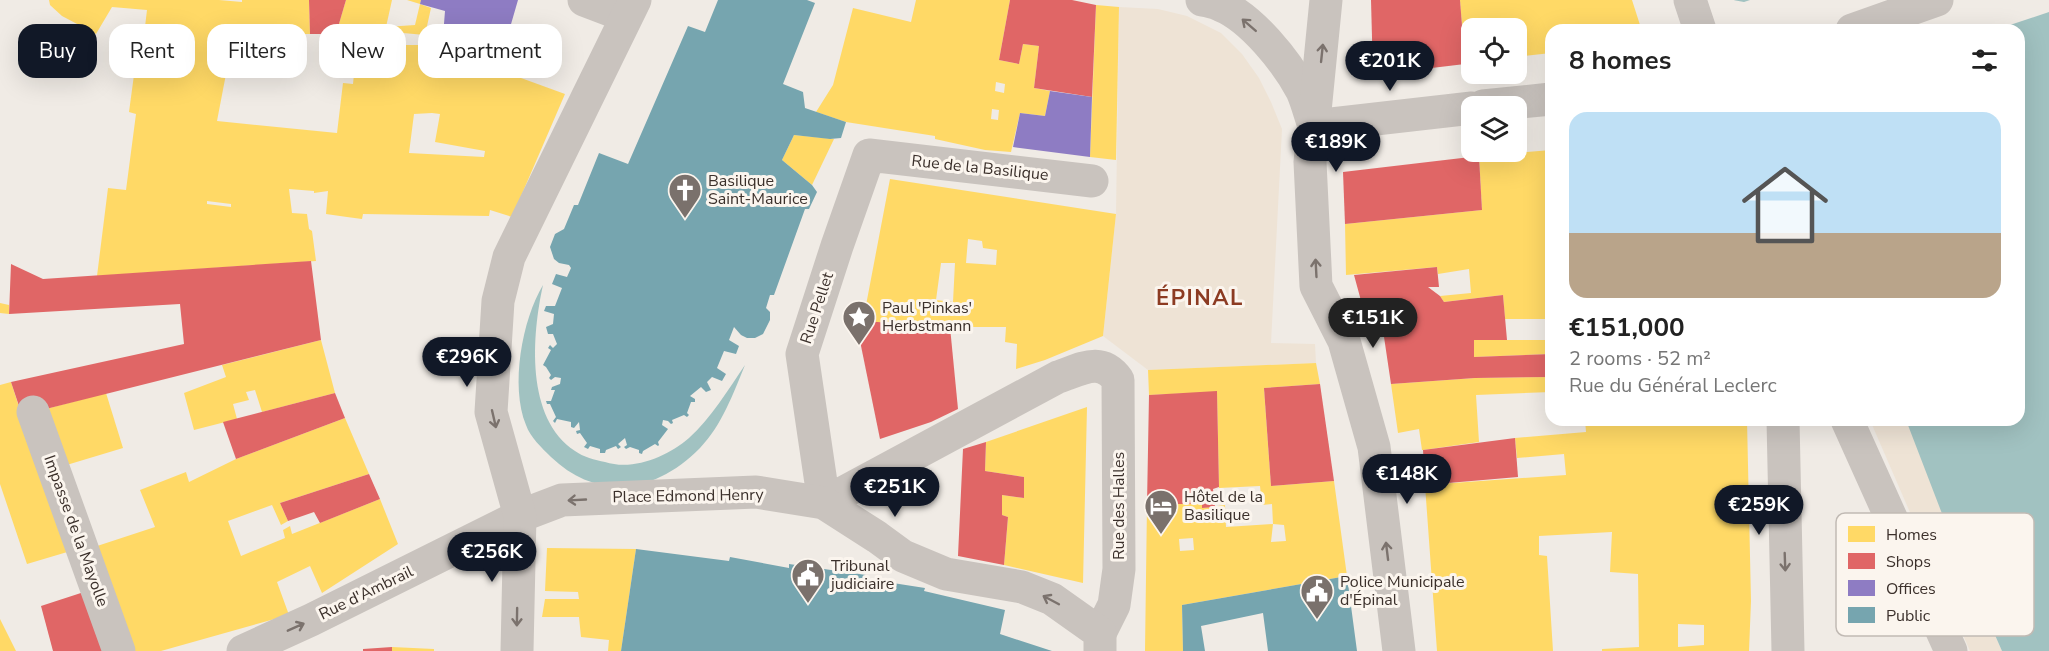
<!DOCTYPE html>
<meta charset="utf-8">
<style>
:root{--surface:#fff;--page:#f2f2f2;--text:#222;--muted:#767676;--line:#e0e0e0;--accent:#111827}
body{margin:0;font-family:"Nunito Sans",sans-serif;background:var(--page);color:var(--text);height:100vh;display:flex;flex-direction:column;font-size:22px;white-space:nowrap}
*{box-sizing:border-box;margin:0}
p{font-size:20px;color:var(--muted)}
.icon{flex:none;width:33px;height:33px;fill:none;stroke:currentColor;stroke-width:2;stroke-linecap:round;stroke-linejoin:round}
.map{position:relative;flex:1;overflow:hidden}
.sheet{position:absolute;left:1545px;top:24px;width:480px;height:402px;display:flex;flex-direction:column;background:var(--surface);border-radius:18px;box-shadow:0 6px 24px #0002}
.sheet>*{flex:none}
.banner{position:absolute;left:18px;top:24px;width:570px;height:54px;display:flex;gap:12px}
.controls{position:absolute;left:1461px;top:18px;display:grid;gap:12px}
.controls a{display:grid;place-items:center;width:66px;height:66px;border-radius:12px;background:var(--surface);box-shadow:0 6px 24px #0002;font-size:30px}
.price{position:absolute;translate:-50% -51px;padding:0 14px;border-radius:21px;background:var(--accent);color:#fff;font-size:20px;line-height:39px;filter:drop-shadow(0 2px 3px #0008)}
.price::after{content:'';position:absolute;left:50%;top:36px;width:18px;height:14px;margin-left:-9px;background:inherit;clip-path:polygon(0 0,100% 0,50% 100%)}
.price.active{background:#222;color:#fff}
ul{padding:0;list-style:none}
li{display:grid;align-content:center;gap:12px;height:318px;padding:0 24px}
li+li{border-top:2px solid var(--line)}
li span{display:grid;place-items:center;height:186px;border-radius:18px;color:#555}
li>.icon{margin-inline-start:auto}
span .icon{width:108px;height:108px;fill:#fffc;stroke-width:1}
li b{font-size:26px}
h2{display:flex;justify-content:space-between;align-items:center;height:72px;padding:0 24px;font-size:26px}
.pill{padding:0 21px;border-radius:18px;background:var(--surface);box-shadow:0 6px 24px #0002;font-size:21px;line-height:54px}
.pill.active{background:var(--accent);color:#fff}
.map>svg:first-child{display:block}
.plaza{fill:#eee3d5}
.water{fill:#a1c2c1}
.pier{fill:#f0ebe5}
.homes{fill:#ffd966;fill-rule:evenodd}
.shops{fill:#e06666}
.offices{fill:#8e7cc3}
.public{fill:#76a5af}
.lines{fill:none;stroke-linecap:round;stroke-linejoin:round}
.pedestrian{stroke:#c9c3be;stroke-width:33}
.minor{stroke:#c9c3be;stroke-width:33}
.tertiary{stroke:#c9c3be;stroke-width:33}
.oneway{stroke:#7b726d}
.labels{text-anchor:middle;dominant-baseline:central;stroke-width:6;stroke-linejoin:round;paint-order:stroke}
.street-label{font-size:16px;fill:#3b302b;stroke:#fbf5ee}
.poi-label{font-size:16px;fill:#3b302b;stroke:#fbf5ee;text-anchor:start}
.district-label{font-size:22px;font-weight:bold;letter-spacing:1.5px;fill:#8c3b22;stroke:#fbf5ee}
.key{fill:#fbf5ee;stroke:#c1bab4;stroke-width:1.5}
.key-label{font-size:16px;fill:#3b302b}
</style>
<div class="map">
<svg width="2049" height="651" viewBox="0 0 2049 651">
<rect width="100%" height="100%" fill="#f0ebe5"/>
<g class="plaza">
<polygon points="1119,7 1158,9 1187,16 1221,33 1242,54 1259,78 1271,102 1282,129 1271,343 1315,344 1316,363 1148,370 1103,336 1116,214"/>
<polygon points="1870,420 1927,420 1946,524 2002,651 1970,651"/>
</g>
<g class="water">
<polygon points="1734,0 2049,0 2049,651 2002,651 1946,524 1906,420 2019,420 2019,30 1747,30"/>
<path d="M543 285C532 335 525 418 575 451 583 457 595 460 605 462 633 471 667 457 689 438 711 418 728 390 745 365 733 394 722 425 700 448 656 493 598 502 551 457 542 448 530 437 526 425 510 386 522 320 543 285Z"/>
</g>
<polygon class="pier" points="1733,0 1744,2 1750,0 2049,0 2049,12 1995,30 1744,30"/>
<g class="homes">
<path d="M49 0H219L242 2V0H309L310 34H235L232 47 244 49 240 75 226 74 217 121 337 133 343 83 353 84 358 35 336 34 346 0H392L386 27 415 25 420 4 431 8 425 35 403 33 402 45H435V49H442L565 94 512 217 490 210 489 216 363 214 362 219 347 217 326 214 328 191 314 193V191L289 189 292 213 307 214 309 229 312 231 316 261 97 276 108 188 126 190 136 114 129 112 136 60H141L147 10 112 7 96 34 62 16 50 5ZM432 113 440 114 435 142 485 151 484 157 409 153 414 114ZM207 201 231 204V207L207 204Z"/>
<polygon points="407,0 421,0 420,4"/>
<path d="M916 0H1010L999 60 1019 64 1023 44 1039 46 1034 88 1050 91 1045 116 1020 113 1011 152 985 150 935 139V136L846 122 816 112 833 85 853 8 911 22ZM996 82 1005 84 1004 93 995 91ZM992 109 999 110 998 120 991 119Z"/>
<polygon points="1460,0 1632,0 1640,25 1640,30 1551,30 1551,53 1516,57 1516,28 1472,28 1472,63 1465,64"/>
<polygon points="1096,5 1119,7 1116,160 1090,157"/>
<polygon points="794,135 834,139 812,185 782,160"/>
<polygon points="1551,150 1551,319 1505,319 1503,295 1444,302 1440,296 1471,293 1469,269 1438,274 1437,267 1346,275 1345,224 1482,210 1479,156"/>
<path d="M890 179 1116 214 1103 336 1045 360 1016 369 1017 344 1005 342 1006 327H950L863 321ZM968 239 982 241 983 248 997 250 996 265 966 263ZM941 263H955L953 302 936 300Z"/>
<polygon points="0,303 9,305 9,314 0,313"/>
<polygon points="321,340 335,393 262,412 255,390 246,392 249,400 233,404 237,419 194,430 184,393 226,377 222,365"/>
<polygon points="1474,340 1551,340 1551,354 1474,357"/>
<path d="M1316 363 1320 384 1264 388 1271 486 1334 481 1347 576 1182 605 1183 651H1145L1147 504H1191L1190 499 1202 498V508L1225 505 1226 527 1273 524 1271 542 1286 541 1284 525 1273 524 1272 504 1262 505 1260 486 1219 488 1217 392 1149 395 1148 370ZM1193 538 1194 550 1180 551 1179 539Z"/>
<polygon points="1551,377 1551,392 1476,395 1479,442 1423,450 1422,450 1419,429 1398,433 1391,384 1475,378"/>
<polygon points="11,382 29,438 74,550 27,564 0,484 0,385"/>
<polygon points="106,393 123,448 60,467 42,410"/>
<polygon points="1087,407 1083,583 1004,565 1008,517 1002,515 1002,495 1024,498 1024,477 985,471 986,442"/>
<polygon points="345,418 369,474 280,503 288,521 281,525 272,505 228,521 241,556 285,538 283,530 290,526 292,534 380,499 398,544 322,593 310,566 277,582 289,615 161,651 127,651 88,549 155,527 140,490 186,472 189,482 236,459"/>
<path d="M1585 420H1747L1751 601 1749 651H1602V649L1639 647 1638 574 1610 572 1612 532 1539 536V555L1547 556 1553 651H1437L1425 485 1566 475 1564 454 1517 458 1515 438 1586 432ZM1678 624 1704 625V645L1678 647Z"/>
<polygon points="547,548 636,549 621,651 608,651 609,640 581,637 579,617 542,617 545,599 579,599 578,592 545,591"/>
<polygon points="0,619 16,651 0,651"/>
<polygon points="392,647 434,649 434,651 392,651"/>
</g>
<g class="shops">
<polygon points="309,0 346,0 336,34 310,34"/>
<polygon points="1010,0 1072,0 1096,5 1092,97 1034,88 1039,46 1023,44 1019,64 999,60"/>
<polygon points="1371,0 1460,0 1465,64 1373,75"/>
<polygon points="1479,156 1482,210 1345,224 1343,172"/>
<polygon points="311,261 321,340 22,415 11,382 184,344 180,304 9,314 11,264 43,279"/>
<polygon points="1437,267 1439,287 1428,287 1440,296 1444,302 1503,295 1507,340 1474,340 1474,357 1551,354 1551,377 1475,378 1391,384 1380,310 1363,308 1354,275"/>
<polygon points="863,321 950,327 958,409 931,422 880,439 860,341"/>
<polygon points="1320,384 1334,481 1271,486 1264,388"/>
<polygon points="1217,391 1219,487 1213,489 1215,507 1202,508 1202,498 1190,499 1191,504 1147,504 1149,395"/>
<polygon points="335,393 345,418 236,459 223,422"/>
<polygon points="1515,438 1518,477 1425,485 1423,450"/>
<polygon points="986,442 985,471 1024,477 1024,498 1002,495 1002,515 1008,517 1004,565 958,556 963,449"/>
<polygon points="369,474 380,499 320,523 314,512 288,521 280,503"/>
<polygon points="87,591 106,651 53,651 41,606"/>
<polygon points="392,647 392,651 363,651 363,649"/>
</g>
<g class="offices">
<polygon points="421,0 518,0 498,69 442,49 445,11 420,4"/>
<polygon points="1050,91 1092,97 1090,157 1013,147 1020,113 1045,116"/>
</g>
<g class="public">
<polygon points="718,0 807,0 815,3 783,84 803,92 805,108 846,122 841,138 830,139 794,135 782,160 812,185 817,192 809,209 805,209 774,295 770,295 766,308 770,312 770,320 763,334 755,338 747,338 741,335 734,327 729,340 739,346 736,354 724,351 717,368 726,374 722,381 712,377 707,382 711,390 706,392 701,387 690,396 695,399 695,402 691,402 687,413 689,415 687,417 684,415 672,420 673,423 671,424 668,421 663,420 662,425 668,429 658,442 659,445 658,446 655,444 643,451 642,454 639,453 639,450 630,447 626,449 624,447 627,445 625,438 618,444 621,447 618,449 616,446 606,450 605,453 600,453 600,449 590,446 588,449 584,447 587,443 580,433 577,434 576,431 580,430 579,422 574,428 571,427 571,422 557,419 555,423 553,421 556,417 550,404 547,404 546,401 551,401 555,390 551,390 552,387 560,384 561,378 555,377 551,380 549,378 551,375 546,367 543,365 551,350 548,348 550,345 553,348 557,344 553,334 548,334 546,327 553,324 554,314 544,311 546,306 555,306 562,288 552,284 556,274 567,277 571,268 569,265 559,263 554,259 550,247 555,234 564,229 574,205 578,205 599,153 628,164 688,26 705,32"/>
<polygon points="636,549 729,561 730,557 789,568 789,564 866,575 867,579 925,588 924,591 1005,610 1000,634 1052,651 621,651"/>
<polygon points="1347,576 1357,651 1268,651 1263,613 1201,626 1205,651 1183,651 1182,605"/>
</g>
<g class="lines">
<g class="pedestrian">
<polyline points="584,0 626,16"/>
<path d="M1092 181 869 155 837 246 802 354 824 503 1058 377C1082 369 1101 356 1118 380L1119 569 1114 605 1100 633"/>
<polyline points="33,412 119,651"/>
</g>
<g class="minor">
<path d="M1202 0C1208 1 1214 2 1220 5 1251 17 1287 62 1302 91 1307 102 1310 115 1314 126L1472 108"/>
<polyline points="1326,0 1310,162 1316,286 1344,341 1374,447 1399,651"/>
<polyline points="1852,30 1937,0"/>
<polyline points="1483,106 1551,99"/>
<polyline points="1783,420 1788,651"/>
<polyline points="243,651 311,620 520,516 562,500 756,492 824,503 877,537 903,556 946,574 1022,587 1052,599 1100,633 1100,651"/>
<polyline points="517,651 520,516 491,412 498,301 509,257 635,0"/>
</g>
<g class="tertiary">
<polyline points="1690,0 1700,30"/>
<polyline points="1847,420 1951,651"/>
</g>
</g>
<defs><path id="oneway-shaft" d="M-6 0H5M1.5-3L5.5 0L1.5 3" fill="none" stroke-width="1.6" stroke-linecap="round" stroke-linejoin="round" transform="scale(1.5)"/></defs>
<g class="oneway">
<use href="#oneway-shaft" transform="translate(1249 25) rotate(-139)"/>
<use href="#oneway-shaft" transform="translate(1322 53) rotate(-84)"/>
<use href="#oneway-shaft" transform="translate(1316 268) rotate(-93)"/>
<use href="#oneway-shaft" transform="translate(494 419) rotate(77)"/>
<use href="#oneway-shaft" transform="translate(577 500) rotate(177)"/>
<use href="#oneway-shaft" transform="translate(1387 551) rotate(-97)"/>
<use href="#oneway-shaft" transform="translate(1785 562) rotate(88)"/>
<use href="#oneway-shaft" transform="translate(1051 600) rotate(-152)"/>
<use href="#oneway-shaft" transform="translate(517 617) rotate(91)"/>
<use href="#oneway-shaft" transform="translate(296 627) rotate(-24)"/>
</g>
<defs>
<symbol id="church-pin" viewBox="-11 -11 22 30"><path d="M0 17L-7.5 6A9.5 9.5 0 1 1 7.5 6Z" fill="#7a716c" stroke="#fbf5ee"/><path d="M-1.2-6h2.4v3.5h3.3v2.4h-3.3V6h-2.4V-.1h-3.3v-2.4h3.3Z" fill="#fff"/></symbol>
<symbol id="sight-pin" viewBox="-11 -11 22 30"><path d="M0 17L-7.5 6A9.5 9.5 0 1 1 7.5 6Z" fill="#7a716c" stroke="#fbf5ee"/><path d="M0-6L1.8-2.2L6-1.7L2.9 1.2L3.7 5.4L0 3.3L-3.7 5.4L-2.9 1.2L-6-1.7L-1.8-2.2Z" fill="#fff"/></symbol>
<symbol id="hotel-pin" viewBox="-11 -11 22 30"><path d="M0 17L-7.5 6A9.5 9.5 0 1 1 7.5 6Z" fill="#7a716c" stroke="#fbf5ee"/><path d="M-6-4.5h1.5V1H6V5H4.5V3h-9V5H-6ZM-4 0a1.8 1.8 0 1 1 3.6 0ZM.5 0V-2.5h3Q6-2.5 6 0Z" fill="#fff"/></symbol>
<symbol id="civic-pin" viewBox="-11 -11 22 30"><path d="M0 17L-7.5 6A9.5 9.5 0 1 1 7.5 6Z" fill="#7a716c" stroke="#fbf5ee"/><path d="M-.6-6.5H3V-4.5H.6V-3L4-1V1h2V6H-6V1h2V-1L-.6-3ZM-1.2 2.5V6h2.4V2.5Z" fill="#fff"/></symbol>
</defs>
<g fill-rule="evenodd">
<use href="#church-pin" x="666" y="171" width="38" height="52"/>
<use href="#sight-pin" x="840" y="298" width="38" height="52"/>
<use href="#hotel-pin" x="1142" y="487" width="38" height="52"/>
<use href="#civic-pin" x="789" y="556" width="38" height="52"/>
<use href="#civic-pin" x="1298" y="572" width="38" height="52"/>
</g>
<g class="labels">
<g class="street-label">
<text transform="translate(980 168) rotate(6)">Rue de la Basilique</text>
<text transform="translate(817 308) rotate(-72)">Rue Pellet</text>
<text transform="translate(688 496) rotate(-1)">Place Edmond Henry</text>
<text transform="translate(1119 506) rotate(-90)">Rue des Halles</text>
<text transform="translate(76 531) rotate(70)">Impasse de la Mayolle</text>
<text transform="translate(366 593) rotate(-26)">Rue d'Ambrail</text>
</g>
<g class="poi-label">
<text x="708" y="181">Basilique<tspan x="708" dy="18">Saint-Maurice</tspan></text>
<text x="882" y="308">Paul 'Pinkas'<tspan x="882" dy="18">Herbstmann</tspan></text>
<text x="1184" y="497">Hôtel de la<tspan x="1184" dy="18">Basilique</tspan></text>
<text x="831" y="566">Tribunal<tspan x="831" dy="18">judiciaire</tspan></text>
<text x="1340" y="582">Police Municipale<tspan x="1340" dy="18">d'Épinal</tspan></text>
</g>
<g class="district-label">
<text x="1200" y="298">ÉPINAL</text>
</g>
</g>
<rect x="1836" y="513" width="198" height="123" rx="9" class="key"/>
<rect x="1848" y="526" width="27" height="16" fill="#ffd966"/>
<rect x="1848" y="553" width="27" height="16" fill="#e06666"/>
<rect x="1848" y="580" width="27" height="16" fill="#8e7cc3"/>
<rect x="1848" y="607" width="27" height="16" fill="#76a5af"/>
<g class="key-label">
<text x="1886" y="540">Homes</text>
<text x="1886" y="567">Shops</text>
<text x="1886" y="594">Offices</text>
<text x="1886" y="621">Public</text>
</g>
</svg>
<div class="controls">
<a><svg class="icon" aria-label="locate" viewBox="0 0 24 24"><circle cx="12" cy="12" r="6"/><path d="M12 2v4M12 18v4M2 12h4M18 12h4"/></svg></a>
<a><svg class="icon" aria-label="layers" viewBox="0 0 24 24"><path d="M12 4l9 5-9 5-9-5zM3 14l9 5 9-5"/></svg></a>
</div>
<b class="price" style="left:1390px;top:92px">€201K</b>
<b class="price" style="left:1336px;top:173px">€189K</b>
<b class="price active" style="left:1373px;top:349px">€151K</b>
<b class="price" style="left:467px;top:388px">€296K</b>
<b class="price" style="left:1407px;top:505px">€148K</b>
<b class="price" style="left:895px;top:518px">€251K</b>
<b class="price" style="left:1759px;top:536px">€259K</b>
<b class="price" style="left:492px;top:583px">€256K</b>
<div class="banner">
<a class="pill active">Buy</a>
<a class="pill">Rent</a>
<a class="pill">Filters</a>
<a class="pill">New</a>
<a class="pill">Apartment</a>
</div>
<section class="sheet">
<h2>8 homes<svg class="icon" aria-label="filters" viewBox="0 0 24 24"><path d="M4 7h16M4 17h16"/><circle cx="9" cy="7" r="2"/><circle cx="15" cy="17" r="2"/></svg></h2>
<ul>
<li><span style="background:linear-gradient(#bfe0f5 65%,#b9a48a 0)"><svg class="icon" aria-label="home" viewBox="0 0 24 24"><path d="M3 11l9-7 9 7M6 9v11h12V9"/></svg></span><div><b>€151,000</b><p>2 rooms · 52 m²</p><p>Rue du Général Leclerc</p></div></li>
</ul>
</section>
</div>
